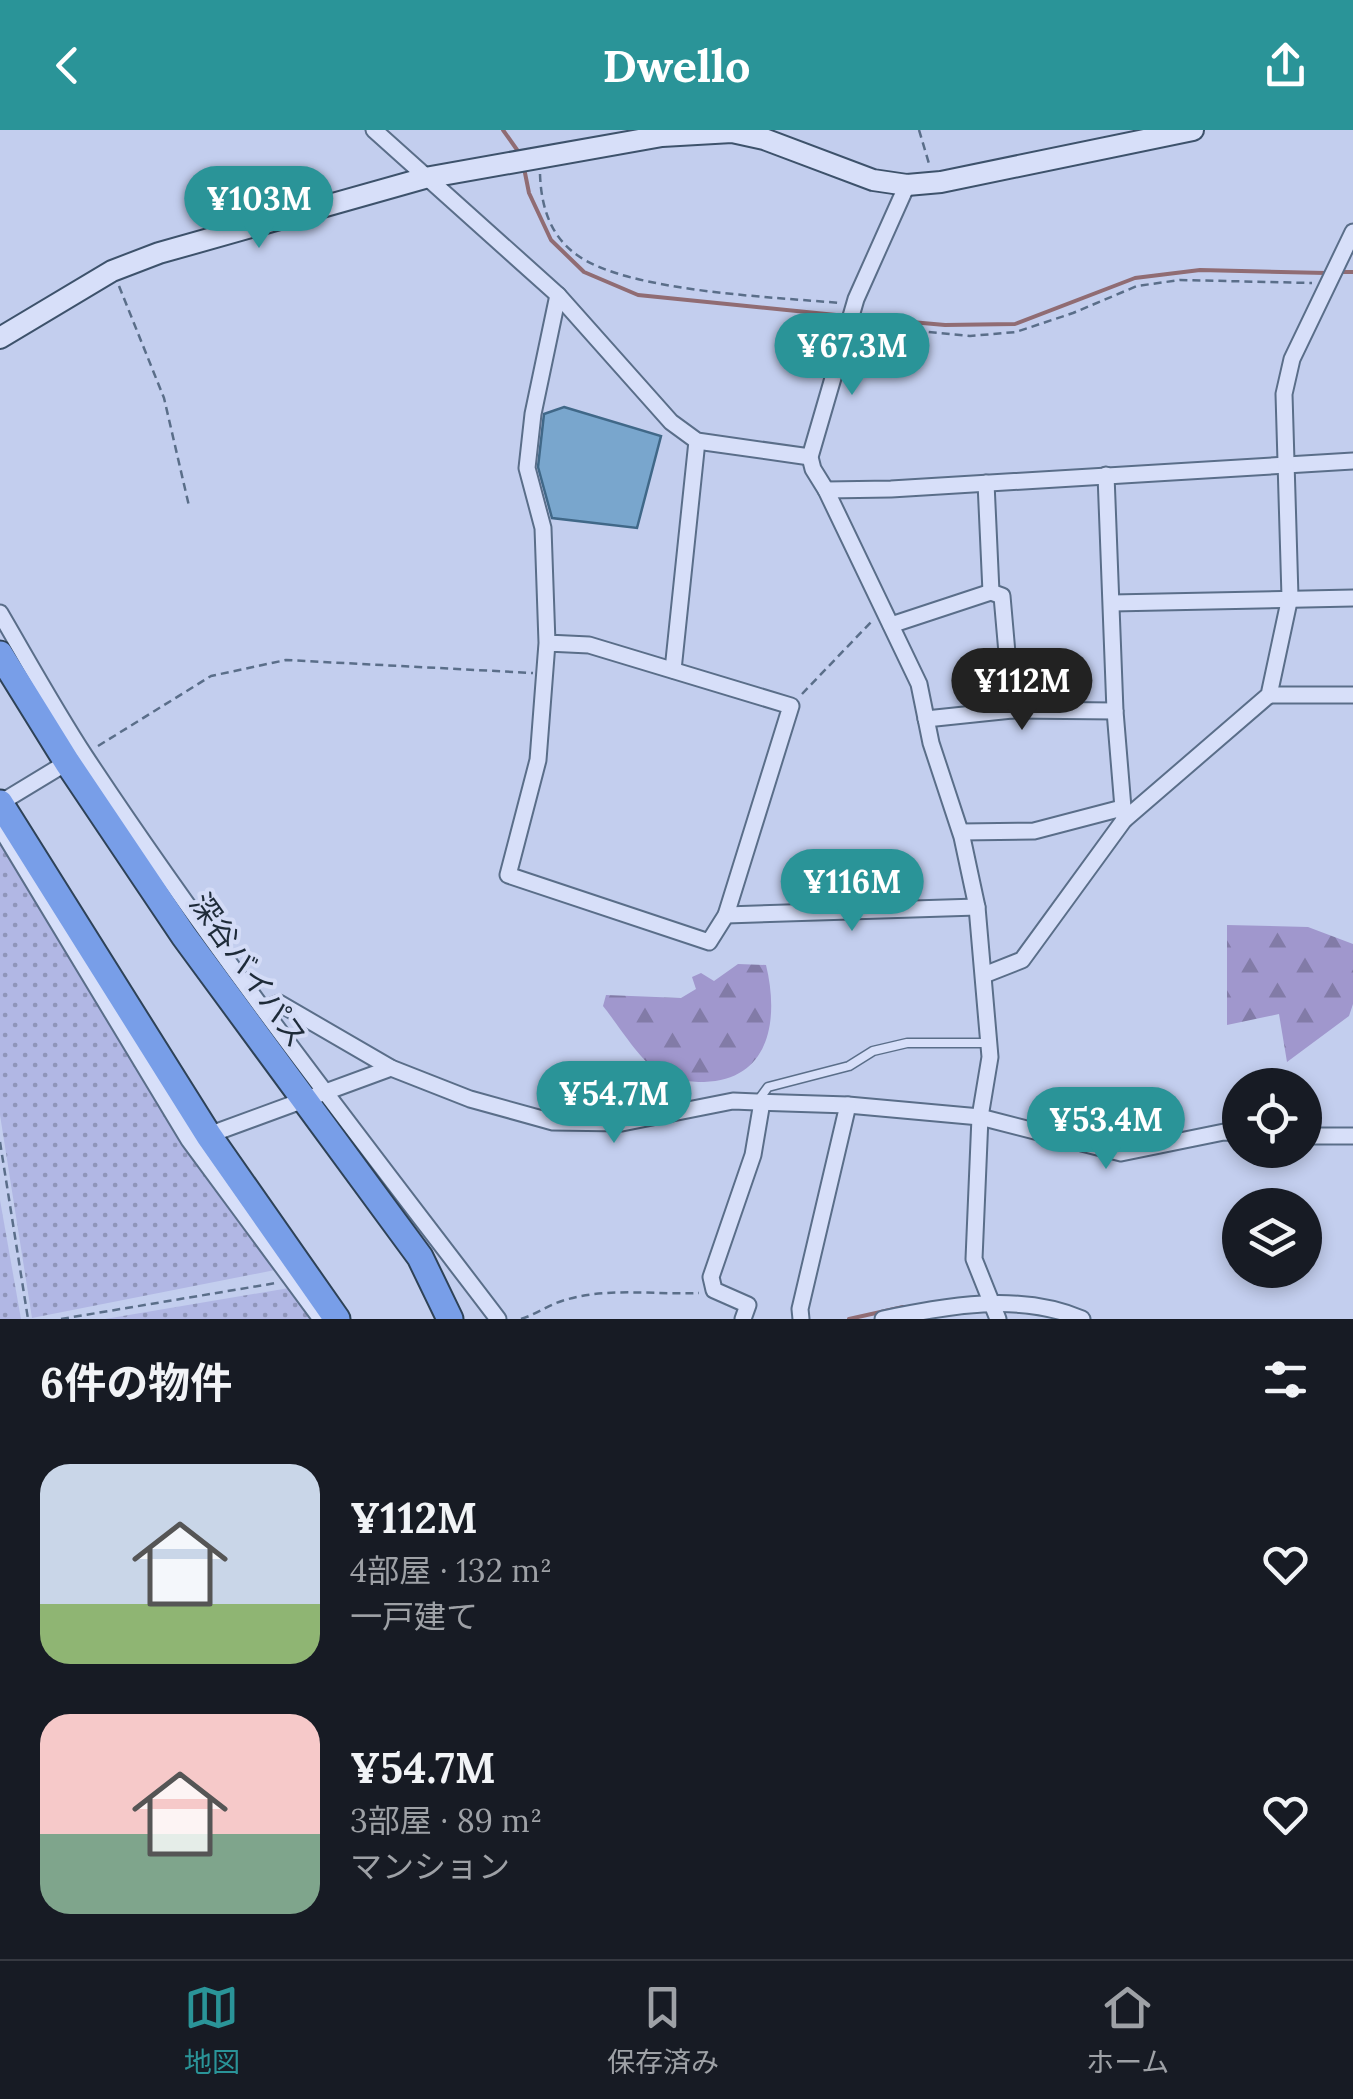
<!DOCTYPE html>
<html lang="ja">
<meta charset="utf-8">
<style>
:root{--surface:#171b24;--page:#242831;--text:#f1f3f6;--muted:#9ea1a6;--line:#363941;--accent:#2a9498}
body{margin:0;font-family:Lora,"Noto Sans JP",serif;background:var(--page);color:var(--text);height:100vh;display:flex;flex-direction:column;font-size:38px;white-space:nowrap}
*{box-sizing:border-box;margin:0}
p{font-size:32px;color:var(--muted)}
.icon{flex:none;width:55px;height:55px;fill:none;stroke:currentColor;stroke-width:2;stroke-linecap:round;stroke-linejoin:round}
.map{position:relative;height:1189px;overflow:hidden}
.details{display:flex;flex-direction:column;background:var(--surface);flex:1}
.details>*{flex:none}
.buttons{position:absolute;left:1222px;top:938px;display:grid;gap:20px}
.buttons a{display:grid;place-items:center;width:100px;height:100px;border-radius:50%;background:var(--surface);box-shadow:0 5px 15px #0003;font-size:50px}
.price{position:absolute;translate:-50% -85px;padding:0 22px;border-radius:35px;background:var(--accent);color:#fff;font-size:32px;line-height:65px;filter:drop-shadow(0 2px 5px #0008)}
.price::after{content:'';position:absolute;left:50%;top:60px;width:30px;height:22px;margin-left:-15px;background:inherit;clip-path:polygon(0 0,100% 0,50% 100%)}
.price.current{background:#222;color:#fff}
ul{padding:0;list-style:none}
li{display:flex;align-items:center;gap:30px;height:250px;padding:0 40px}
li span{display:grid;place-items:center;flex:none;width:280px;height:200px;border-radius:30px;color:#555}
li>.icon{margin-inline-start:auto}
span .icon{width:120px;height:120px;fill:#fffc;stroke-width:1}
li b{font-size:42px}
h2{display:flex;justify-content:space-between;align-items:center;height:120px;padding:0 40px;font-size:42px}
header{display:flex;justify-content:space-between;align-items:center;height:130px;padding:0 40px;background:var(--accent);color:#fff;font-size:45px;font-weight:700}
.tab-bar{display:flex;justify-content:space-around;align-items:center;height:140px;border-top:2px solid var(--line);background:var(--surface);font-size:28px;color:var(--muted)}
.tab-bar a{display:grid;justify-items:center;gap:5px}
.tab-bar .current{color:var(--accent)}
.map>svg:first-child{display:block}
.farmland{fill:url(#farmland-dots)}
.forest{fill:url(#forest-firs)}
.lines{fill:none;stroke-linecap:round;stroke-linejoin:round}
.stream{stroke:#906c73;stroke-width:4}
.building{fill:#79a6cd;stroke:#406888;stroke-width:2.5}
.service-casing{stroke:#5a6e89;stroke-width:11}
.minor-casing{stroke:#5a6e89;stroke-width:19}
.secondary-casing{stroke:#3d526b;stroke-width:24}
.trunk-casing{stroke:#2e4257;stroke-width:29}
.path{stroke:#5a6e89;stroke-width:2.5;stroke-dasharray:8 5;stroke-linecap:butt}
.service{stroke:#d7dff9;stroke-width:8}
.minor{stroke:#d7dff9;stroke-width:15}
.secondary{stroke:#d7dff9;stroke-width:20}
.trunk{stroke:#789ee8;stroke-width:25}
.labels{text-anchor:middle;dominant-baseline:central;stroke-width:8;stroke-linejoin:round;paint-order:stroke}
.street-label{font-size:30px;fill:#1e2b39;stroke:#d3dbf6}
</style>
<header><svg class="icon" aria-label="back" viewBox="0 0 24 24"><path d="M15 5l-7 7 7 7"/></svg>Dwello<svg class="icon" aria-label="share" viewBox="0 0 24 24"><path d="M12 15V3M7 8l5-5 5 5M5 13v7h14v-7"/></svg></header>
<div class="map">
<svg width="1353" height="1189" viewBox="0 0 1353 1189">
<defs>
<pattern id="farmland-dots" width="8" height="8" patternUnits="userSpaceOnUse" patternTransform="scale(2.5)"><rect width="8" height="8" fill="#b1b7e4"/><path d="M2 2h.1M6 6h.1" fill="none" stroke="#8f95ba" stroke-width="1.8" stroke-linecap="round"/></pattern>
<pattern id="forest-firs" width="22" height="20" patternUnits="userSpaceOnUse" patternTransform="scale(2.5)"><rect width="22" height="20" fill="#a097cd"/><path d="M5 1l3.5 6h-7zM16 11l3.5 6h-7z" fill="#827ba7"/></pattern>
</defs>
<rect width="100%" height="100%" fill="#c3ceee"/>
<g class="farmland">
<polygon points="0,711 185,1014 275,1140 32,1188 0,985"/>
<polygon points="0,1070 21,1189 0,1189"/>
<polygon points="289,1158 312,1189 105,1189"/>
</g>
<g class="forest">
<polygon points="1227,795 1308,797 1353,814 1353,874 1349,886 1287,932 1279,884 1227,895"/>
<path d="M738 834 766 835C779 888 771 950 704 952 689 952 672 950 659 942 640 931 617 893 603 876L606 865 681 868 696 859 692 847 701 843 714 851Z"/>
</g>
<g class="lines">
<g class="stream">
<polyline points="503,0 520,24"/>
<polyline points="524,38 529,63 551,110 584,142 638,165 846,186"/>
<polyline points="1341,142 1353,142"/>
<polyline points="855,187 945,195 1015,194 1135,148 1200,140 1326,143"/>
<polyline points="849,1189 903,1177"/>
</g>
</g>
<polygon class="building" points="564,277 661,306 637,398 552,388 538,337 544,284"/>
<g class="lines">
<defs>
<polyline id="service" points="757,972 768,957 849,936 873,921 907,913 987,913"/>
<g id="minor">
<polyline points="374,0 558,165 671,292 697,311 810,327"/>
<polyline points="907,55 856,169 810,327 813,339 826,360 919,554 931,613 962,707 977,777 990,927 980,987 974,1129 998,1189"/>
<polyline points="1106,345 1115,581 1124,690"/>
<polyline points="986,353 991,462 1002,466 1012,580"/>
<polyline points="826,360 891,359 1353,331"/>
<polyline points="1112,473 1353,468"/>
<path d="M0 483C28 531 55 580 85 626 213 820 357 1004 498 1189"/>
<polyline points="891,495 991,462"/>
<polyline points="547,513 589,515 791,576 726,785 709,812 508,745 538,630 547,513 543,398 527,338 533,284 558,165"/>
<polyline points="673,540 697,311"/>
<polyline points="1269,565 1353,565"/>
<polyline points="926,589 1012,580 1115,581"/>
<polyline points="0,673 71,630"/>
<polyline points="0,697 189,1010 321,1189"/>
<polyline points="961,702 1034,701 1122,678"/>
<polyline points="726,785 977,777"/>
<polyline points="984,845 1022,830 1124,690 1269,565 1290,467 1284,264 1292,229 1353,102"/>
<polyline points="264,879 279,873 391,938 470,969 553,992 622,993 733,971 757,972 848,975 980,987 1121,1023 1224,1002 1240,1003"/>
<polyline points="1305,1006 1353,1006"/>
<polyline points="203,1007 391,938"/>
<polyline points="743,1189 748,1175 714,1160 711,1147 753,1025 762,972"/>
<polyline points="801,1189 800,1179 848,975"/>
<path d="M883 1189C947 1176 1019 1162 1082 1189"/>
</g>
<polyline id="secondary" points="0,208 112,141 159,123 425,48 662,6 732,2 764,9 873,50 907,55 941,52 1193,0"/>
<g id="trunk">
<polyline points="0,524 67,632 184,806 420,1127 450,1189"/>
<polyline points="0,673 209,1006 337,1189"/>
</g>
</defs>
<use href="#service" class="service-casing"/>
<use href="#minor" class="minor-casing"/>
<use href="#secondary" class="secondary-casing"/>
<use href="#trunk" class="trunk-casing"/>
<g class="path">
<polyline points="919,0 930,37"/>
<path d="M540 44C541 76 550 106 577 125 628 162 775 167 840 173"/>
<polyline points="119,156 164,268 189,376"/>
<polyline points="864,196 970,206 1016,202 1073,183 1137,156 1180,150 1312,153"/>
<polyline points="802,564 873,490"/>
<polyline points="98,616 211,546 286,530 533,543"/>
<polyline points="0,1012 28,1189"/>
<polyline points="61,1189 276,1153"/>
<path d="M521 1189C537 1184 550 1174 565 1170 608 1157 655 1165 699 1163"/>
</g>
<use href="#service" class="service"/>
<use href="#minor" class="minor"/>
<use href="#secondary" class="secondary"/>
<use href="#trunk" class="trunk"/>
</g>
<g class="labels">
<g class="street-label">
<text transform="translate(249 840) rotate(55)">深谷バイパス</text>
</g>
</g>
</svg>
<div class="buttons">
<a><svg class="icon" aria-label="locate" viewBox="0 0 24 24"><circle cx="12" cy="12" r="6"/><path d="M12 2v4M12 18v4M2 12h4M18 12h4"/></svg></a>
<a><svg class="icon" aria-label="layers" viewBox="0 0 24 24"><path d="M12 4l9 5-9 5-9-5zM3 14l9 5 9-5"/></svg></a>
</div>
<b class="price" style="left:259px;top:121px">¥103M</b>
<b class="price" style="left:852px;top:268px">¥67.3M</b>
<b class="price current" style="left:1022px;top:603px">¥112M</b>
<b class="price" style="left:852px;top:804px">¥116M</b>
<b class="price" style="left:614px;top:1016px">¥54.7M</b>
<b class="price" style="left:1106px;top:1042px">¥53.4M</b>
</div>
<section class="details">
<h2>6件の物件<svg class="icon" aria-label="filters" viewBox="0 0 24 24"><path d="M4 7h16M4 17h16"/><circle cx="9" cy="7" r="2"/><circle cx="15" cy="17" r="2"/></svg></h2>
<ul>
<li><span style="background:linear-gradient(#c9d6e8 70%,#8fb573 0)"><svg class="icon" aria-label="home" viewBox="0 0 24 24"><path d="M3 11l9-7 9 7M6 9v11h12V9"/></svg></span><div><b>¥112M</b><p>4部屋 · 132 m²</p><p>一戸建て</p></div><svg class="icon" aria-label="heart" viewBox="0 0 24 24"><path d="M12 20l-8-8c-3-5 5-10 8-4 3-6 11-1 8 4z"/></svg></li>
<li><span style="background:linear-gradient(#f6c9c9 60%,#7fa58c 0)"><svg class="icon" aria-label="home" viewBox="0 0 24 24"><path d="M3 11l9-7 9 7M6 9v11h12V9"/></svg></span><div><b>¥54.7M</b><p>3部屋 · 89 m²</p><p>マンション</p></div><svg class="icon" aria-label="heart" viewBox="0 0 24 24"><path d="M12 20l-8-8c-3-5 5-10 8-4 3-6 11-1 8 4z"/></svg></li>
</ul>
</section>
<nav class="tab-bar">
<a class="current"><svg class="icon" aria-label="map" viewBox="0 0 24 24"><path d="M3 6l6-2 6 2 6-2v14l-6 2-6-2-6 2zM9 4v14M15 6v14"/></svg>地図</a>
<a><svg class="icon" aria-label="saved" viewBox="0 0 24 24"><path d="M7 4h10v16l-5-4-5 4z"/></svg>保存済み</a>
<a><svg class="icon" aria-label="home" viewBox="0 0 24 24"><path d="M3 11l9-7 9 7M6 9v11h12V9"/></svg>ホーム</a>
</nav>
